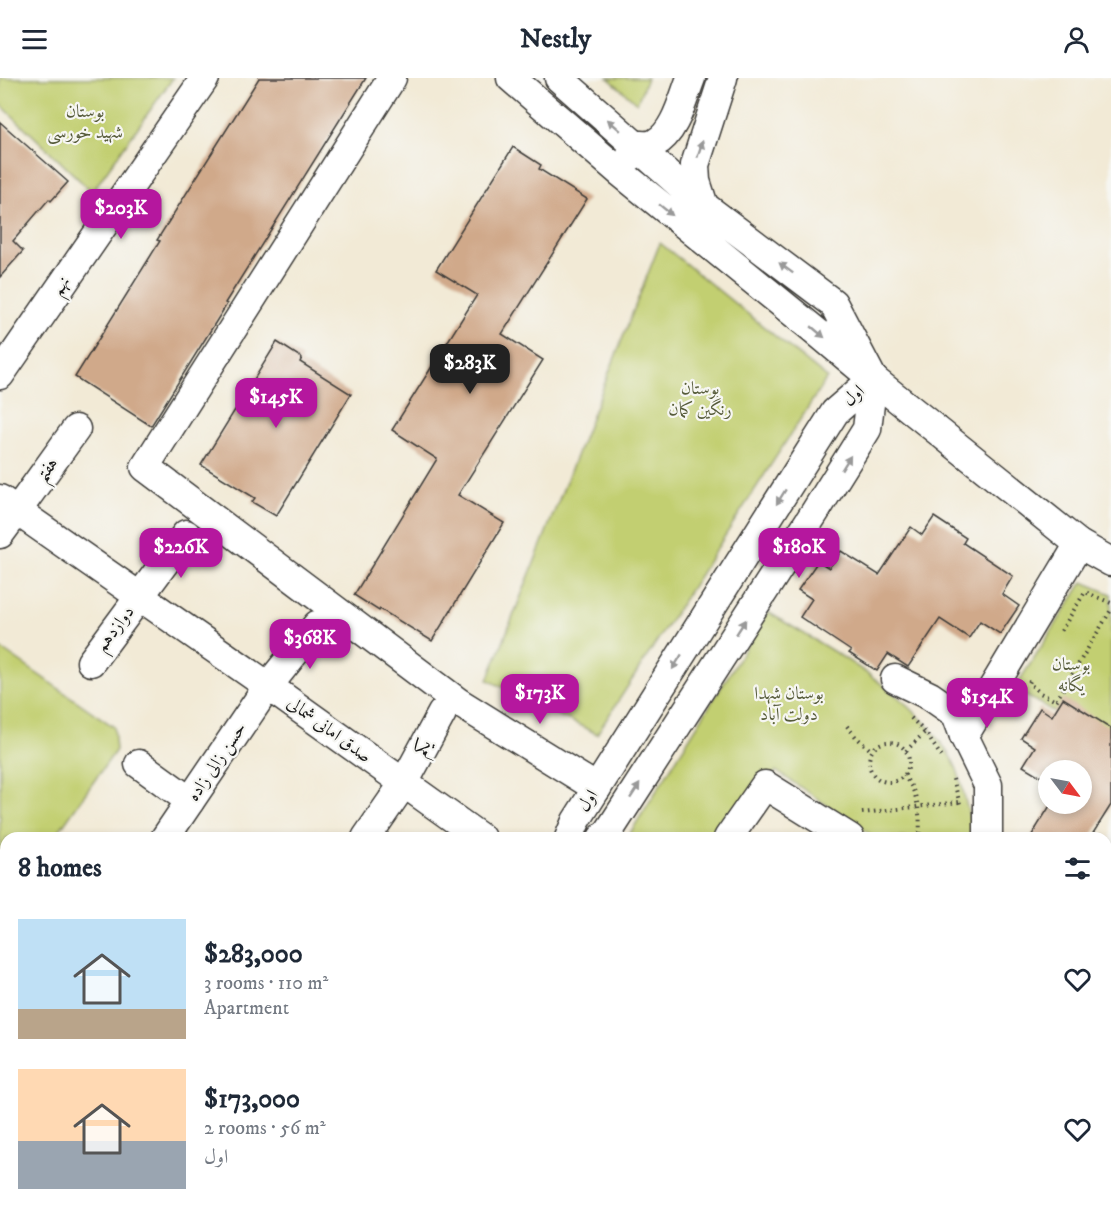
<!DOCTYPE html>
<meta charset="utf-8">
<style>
:root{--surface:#fff;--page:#f6f6f7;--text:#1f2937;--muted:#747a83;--accent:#b5179e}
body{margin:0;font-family:"IM FELL DW Pica",Amiri,serif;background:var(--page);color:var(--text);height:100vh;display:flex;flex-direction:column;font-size:22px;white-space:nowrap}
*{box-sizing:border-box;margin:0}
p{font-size:20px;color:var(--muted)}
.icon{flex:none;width:33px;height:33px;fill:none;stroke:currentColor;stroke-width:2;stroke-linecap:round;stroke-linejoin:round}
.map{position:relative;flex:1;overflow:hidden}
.sheet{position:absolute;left:0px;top:754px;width:1112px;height:386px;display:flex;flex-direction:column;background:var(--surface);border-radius:18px 18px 0 0;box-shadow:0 3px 9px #0003}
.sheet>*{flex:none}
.needle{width:39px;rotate:122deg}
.buttons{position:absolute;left:1038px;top:682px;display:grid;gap:12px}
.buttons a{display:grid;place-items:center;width:54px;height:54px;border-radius:50%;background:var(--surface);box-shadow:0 3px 9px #0003;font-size:30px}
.price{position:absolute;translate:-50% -51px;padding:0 14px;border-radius:12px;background:var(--accent);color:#fff;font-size:20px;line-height:39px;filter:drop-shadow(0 2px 3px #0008)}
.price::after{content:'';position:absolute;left:50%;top:36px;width:18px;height:14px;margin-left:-9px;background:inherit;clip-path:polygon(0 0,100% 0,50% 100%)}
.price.current{background:#222;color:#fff}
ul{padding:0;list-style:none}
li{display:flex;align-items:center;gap:18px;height:150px;padding:0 18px}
li span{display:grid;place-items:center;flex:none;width:168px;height:120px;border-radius:0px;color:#555}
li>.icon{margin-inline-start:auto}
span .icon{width:72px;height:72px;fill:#fffc;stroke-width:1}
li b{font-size:26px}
h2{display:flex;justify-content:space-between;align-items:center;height:72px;padding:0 18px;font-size:26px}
header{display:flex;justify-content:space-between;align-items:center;height:78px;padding:0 18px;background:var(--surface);font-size:27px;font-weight:800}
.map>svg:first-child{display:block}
.green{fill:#c2cf71;stroke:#6f7646;stroke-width:1.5}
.building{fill:#d0a98a}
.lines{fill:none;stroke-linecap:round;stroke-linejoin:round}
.minor-casing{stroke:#3c3b38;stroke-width:31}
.tertiary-casing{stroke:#3c3b38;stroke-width:35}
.path{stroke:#3c3b38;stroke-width:4;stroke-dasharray:1.5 4.5;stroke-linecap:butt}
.minor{stroke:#fff;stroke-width:28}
.tertiary{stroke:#fff;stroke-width:33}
.oneway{fill:#999}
.labels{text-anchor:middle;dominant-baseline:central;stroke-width:4.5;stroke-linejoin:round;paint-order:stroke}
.park-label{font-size:18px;fill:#565b3a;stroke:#f6f6f2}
.street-label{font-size:18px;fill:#1c1c1c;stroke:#f6f6f2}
</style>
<header><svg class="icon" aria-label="menu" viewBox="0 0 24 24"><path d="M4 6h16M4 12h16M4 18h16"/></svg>Nestly<svg class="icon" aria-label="person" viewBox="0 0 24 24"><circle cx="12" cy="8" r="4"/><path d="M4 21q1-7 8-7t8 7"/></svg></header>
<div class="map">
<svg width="1111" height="1139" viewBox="0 0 1111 1139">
<rect width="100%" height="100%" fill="#f6f6f2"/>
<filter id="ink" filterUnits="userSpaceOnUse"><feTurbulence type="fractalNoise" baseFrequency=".0167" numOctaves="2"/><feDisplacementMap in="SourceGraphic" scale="12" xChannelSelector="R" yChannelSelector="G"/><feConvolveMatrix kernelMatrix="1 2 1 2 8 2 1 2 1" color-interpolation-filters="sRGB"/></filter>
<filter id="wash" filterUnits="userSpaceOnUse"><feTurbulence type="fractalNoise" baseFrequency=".008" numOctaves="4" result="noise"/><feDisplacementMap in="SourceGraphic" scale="24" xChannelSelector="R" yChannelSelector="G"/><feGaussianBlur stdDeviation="1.35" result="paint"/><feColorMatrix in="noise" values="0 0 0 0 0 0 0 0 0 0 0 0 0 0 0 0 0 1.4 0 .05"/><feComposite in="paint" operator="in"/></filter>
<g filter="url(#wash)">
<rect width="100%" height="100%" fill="#f2ead6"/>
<g class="green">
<polygon points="0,0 173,0 92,114 0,26"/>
<polygon points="608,0 647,0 637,25"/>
<polygon points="660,165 827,300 597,656 488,602"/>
<polygon points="1083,504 1111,516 1111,666 1014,611"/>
<path d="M768 534C834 575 915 614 954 685 960 696 963 712 966 725 969 737 972 748 972 760H871L870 756 776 693 725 760H627Z"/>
<polygon points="0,570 114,649 116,672 54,760 6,760 6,829 0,837"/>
</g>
<g id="blocks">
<g class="building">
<polygon points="259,0 366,0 225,225 227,226 151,348 75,299 160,163 157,162"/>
<polygon points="0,44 68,104 51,123 49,121 13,163 23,173 0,199"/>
<polygon points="513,69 541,87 539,91 587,121 502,256 543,282 458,417 504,445 432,563 380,531 379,533 354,517 437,381 392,352 477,217 436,192"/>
<polygon points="277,264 302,280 300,284 351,316 276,438 252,424 255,420 201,387"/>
<polygon points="934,439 966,460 963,465 1013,498 1002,516 1019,528 1000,556 980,543 969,560 940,541 908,589 888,576 877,593 849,575 851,573 800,539 812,521 798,512 818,483 829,490 841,473 879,497 911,449 922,457"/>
<polygon points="1063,620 1111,650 1111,727 1090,760 1030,760 1051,726 1082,726 1082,693 1048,693 1048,703 1023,688 1035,669 1021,660 1040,630 1052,638"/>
</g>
</g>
</g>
<g filter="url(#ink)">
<use href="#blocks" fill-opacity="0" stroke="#3c3b38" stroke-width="1.5"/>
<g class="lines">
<defs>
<g id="minor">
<polyline points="392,0 145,389 458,624 597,710"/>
<polyline points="511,0 621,95 812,250 873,301 833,225 704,128 559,0"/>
<path d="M630 79 637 67C643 67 650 68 655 65 675 55 683 20 691 0"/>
<polyline points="704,128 696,103 695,87 723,0"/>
<polyline points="0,297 205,0"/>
<polyline points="873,301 1079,466 1111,484"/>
<polyline points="0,421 268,608 481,760"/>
<polyline points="0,456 17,433 76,351"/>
<polyline points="91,584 186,456"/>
<polyline points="895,601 930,618 956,636 964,658 988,707 988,760"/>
<polyline points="964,658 1079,466"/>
<polyline points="139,686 190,723"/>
<polyline points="165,760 268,608 317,547"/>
<polyline points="366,760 404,705 442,635"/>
<polyline points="569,760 576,743 835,334 873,301 867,351 815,434 609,753 602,760"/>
<polyline points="728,760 765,707 850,760"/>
<polyline points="0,1007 6,998"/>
<polyline points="1020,1134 1027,1139"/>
<polyline points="80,1139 84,1134"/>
<polyline points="461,1139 465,1134"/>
<polyline points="864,1139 867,1134"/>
</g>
<polyline id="tertiary" points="330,1139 333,1134"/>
</defs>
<use href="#minor" class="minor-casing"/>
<use href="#tertiary" class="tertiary-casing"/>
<g class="path">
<polyline points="1061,553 1085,514 1111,525"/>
<polyline points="1030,603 1029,605 1040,615 1056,623 1111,532"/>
<polyline points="911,640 925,654 943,681"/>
<polyline points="847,648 856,659 872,673"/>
<circle cx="889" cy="684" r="20"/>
<polyline points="906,673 925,654"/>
<path d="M904 697C906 701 910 706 912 710 919 724 921 745 919 760"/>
<polyline points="953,701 960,726"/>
<polyline points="862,735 959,724"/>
</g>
<use href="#minor" class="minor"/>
<use href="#tertiary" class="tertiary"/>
</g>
<defs><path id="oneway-solid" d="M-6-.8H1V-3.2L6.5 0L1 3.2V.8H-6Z" transform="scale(1.5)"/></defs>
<g class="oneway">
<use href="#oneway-solid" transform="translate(614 47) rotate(-139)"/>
<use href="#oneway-solid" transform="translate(700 71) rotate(-72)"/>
<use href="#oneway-solid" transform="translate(666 132) rotate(39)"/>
<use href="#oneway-solid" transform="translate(786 190) rotate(-143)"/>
<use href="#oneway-solid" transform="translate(818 254) rotate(40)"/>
<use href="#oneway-solid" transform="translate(846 385) rotate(-58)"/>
<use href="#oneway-solid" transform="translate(781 419) rotate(122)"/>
<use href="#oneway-solid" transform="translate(741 549) rotate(-57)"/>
<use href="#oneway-solid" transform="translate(677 584) rotate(122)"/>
<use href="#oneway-solid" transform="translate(635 713) rotate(-57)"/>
</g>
</g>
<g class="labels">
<g class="park-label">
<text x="85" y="34">بوستان<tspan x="85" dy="21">شهید خورسی</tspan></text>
<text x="700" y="311">بوستان<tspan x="700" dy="21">رنگین کمان</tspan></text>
<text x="1071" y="587">بوستان<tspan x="1071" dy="21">یگانه</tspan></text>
<text x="789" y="616">بوستان شهدا<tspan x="789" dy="21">دولت آباد</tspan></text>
</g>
<g class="street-label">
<text transform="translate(61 208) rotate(-55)">نهم</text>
<text transform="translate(854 318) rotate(-42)">اول</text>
<text transform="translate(47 392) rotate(-55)">هفتم</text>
<text transform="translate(115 551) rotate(-53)">دوازدهم</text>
<text transform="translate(329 652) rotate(36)">صدق امانی شمالی</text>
<text transform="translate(423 670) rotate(-61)">یکم</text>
<text transform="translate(217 684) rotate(-56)">حسن زالی زاده</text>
<text transform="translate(588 723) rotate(-57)">اول</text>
</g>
</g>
</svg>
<div class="buttons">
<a><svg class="needle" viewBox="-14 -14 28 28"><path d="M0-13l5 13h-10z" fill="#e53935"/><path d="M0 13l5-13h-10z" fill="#747a83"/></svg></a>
</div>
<b class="price" style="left:121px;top:162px">$203K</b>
<b class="price current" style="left:470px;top:317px">$283K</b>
<b class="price" style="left:276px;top:351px">$145K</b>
<b class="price" style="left:181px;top:501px">$226K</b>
<b class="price" style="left:799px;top:501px">$180K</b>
<b class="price" style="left:310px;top:592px">$368K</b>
<b class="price" style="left:540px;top:647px">$173K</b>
<b class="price" style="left:987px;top:651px">$154K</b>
<section class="sheet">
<h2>8 homes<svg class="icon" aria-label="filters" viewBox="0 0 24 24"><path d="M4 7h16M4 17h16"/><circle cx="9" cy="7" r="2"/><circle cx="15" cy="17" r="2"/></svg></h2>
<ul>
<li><span style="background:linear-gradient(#bfe0f5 75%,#b9a48a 0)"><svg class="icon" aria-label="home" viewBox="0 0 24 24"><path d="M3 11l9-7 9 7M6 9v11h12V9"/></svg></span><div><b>$283,000</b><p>3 rooms · 110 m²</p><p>Apartment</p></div><svg class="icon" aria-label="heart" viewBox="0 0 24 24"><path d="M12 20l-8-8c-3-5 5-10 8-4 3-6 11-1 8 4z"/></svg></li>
<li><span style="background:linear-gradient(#ffd9b3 60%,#9aa5b1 0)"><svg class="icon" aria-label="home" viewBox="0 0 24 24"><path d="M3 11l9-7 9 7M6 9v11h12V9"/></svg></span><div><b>$173,000</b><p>2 rooms · 56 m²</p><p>اول</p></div><svg class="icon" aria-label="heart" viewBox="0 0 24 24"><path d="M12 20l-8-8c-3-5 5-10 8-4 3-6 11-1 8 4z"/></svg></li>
</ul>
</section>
</div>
